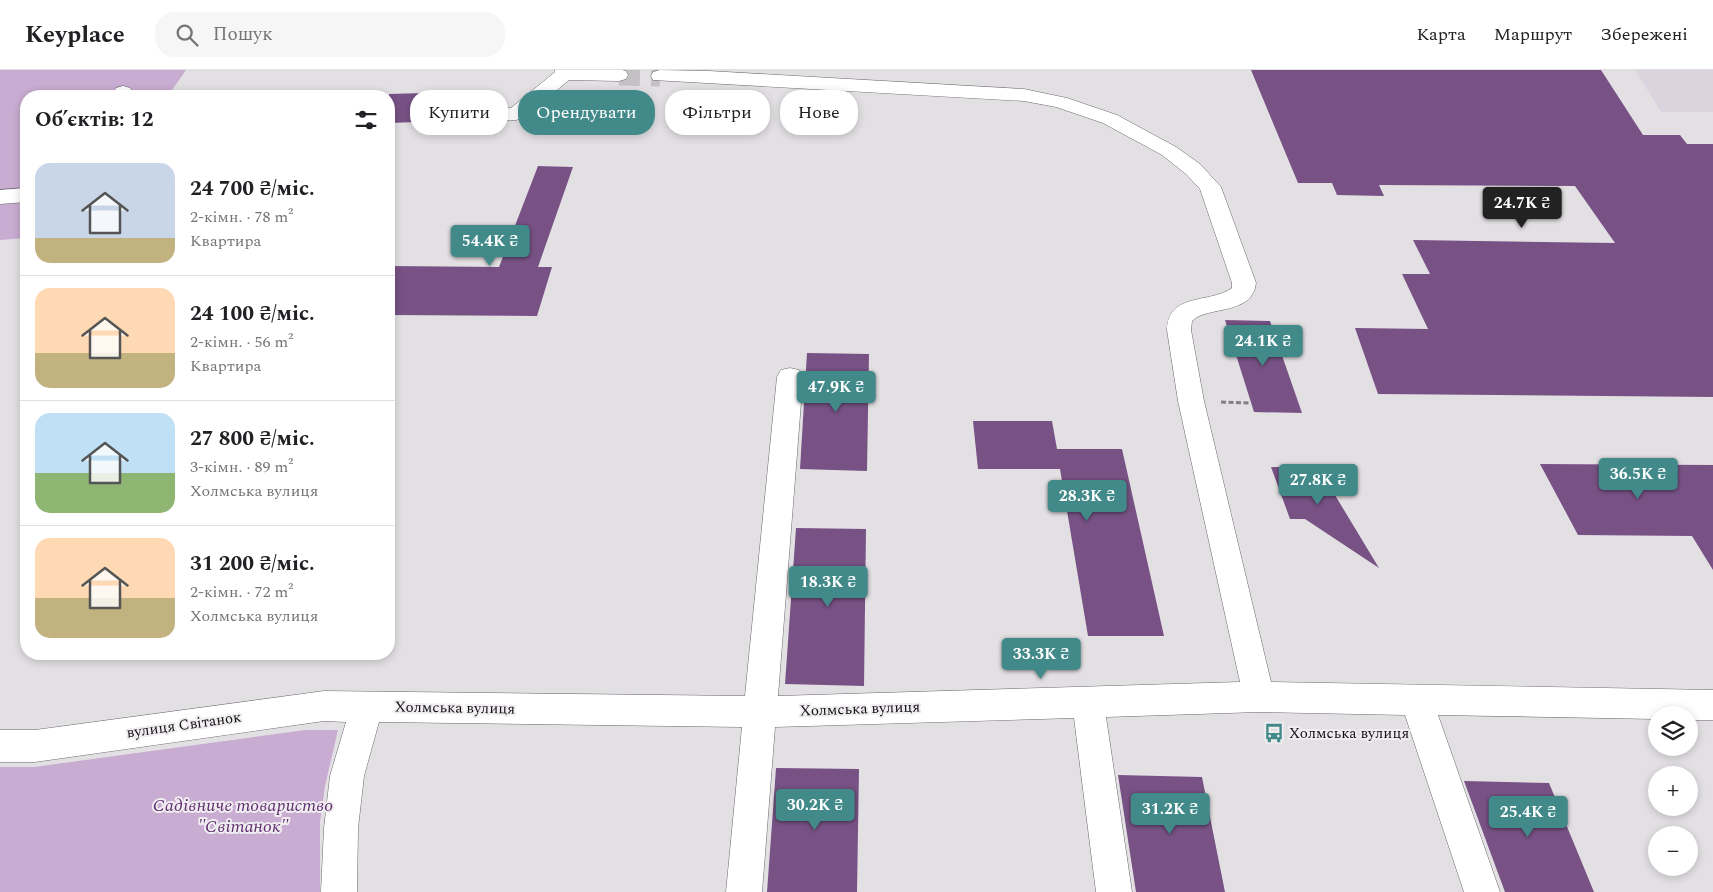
<!DOCTYPE html>
<html lang="uk">
<meta charset="utf-8">
<style>
:root{--surface:#fff;--page:#f6f6f6;--text:#202124;--muted:#757577;--line:#e0e0e0;--accent:#428a89}
body{margin:0;font-family:Spectral,serif;background:var(--page);color:var(--text);height:100vh;display:flex;flex-direction:column;font-size:19px;white-space:nowrap}
*{box-sizing:border-box;margin:0}
p{font-size:16px;color:var(--muted)}
.icon{flex:none;width:28px;height:28px;fill:none;stroke:currentColor;stroke-width:2;stroke-linecap:round;stroke-linejoin:round}
.map{position:relative;flex:1;overflow:hidden}
.drawer{position:absolute;left:20px;top:20px;width:375px;height:570px;display:flex;flex-direction:column;background:var(--surface);border-radius:20px;box-shadow:0 2px 8px #0003}
.drawer>*{flex:none}
.hud{position:absolute;left:410px;top:20px;width:475px;height:45px;display:flex;gap:10px}
.buttons{position:absolute;left:1648px;top:636px;display:grid;gap:10px}
.buttons a{display:grid;place-items:center;width:50px;height:50px;border-radius:50%;background:var(--surface);box-shadow:0 2px 8px #0003;font-size:25px}
.price{position:absolute;translate:-50% -42px;padding:0 11px;border-radius:5px;background:var(--accent);color:#fff;font-size:16px;line-height:32px;filter:drop-shadow(0 1px 2px #0008)}
.price::after{content:'';position:absolute;left:50%;top:30px;width:15px;height:11px;margin-left:-8px;background:inherit;clip-path:polygon(0 0,100% 0,50% 100%)}
.price.selected{background:#222;color:#fff}
ul{padding:0;list-style:none}
li{display:flex;align-items:center;gap:15px;height:125px;padding:0 15px}
li+li{border-top:1px solid var(--line)}
li span{display:grid;place-items:center;flex:none;width:140px;height:100px;border-radius:15px;color:#555}
li>.icon{margin-inline-start:auto}
span .icon{width:60px;height:60px;fill:#fffc;stroke-width:1}
li b{font-size:21px}
h2{display:flex;justify-content:space-between;align-items:center;height:60px;padding:0 15px;font-size:21px}
.pill{padding:0 18px;border-radius:20px;background:var(--surface);box-shadow:0 2px 8px #0003;font-size:18px;line-height:45px}
.pill.selected{background:var(--accent);color:#fff}
header{display:flex;align-items:center;gap:30px;box-sizing:border-box;height:70px;padding:0 25px;background:var(--surface);border-bottom:1px solid var(--line)}
header strong{font-size:24px}
nav{display:flex;gap:28px;margin-inline-start:auto;font-size:18px}
.search{width:350px;height:45px;background:var(--page);display:flex;align-items:center;gap:12px;box-sizing:border-box;padding:0 18px;border-radius:20px;color:var(--muted);font-size:19px}
.map>svg:first-child{display:block}
.built{fill:#dbd4de}
.green{fill:#c8acd1}
.building{fill:#785285}
.lines{fill:none;stroke-linecap:round;stroke-linejoin:round}
.minor-tunnel{stroke:#c3c1c4;stroke-width:21;stroke-dasharray:21 11;stroke-linecap:butt}
.minor-casing{stroke:#69676a;stroke-width:1}
.path{stroke:#817f82;stroke-width:3;stroke-dasharray:5 2.5;stroke-linecap:butt}
.minor{fill:#fff;fill-rule:evenodd}
.labels{text-anchor:middle;dominant-baseline:central;stroke-width:4;stroke-linejoin:round;paint-order:stroke}
.street-label{font-size:15px;fill:#100f10;stroke:#f0edf1}
.poi-label{font-size:15px;fill:#100f10;stroke:#f0edf1;text-anchor:start}
.near-park-label{font-size:18px;font-style:italic;fill:#612f71;stroke:#f0edf1}
</style>
<header>
<strong>Keyplace</strong>
<div class="search"><svg class="icon" aria-label="search" viewBox="0 0 24 24"><circle cx="10" cy="10" r="6"/><path d="M15 15l6 6"/></svg>Пошук</div>
<nav><a>Карта</a><a>Маршрут</a><a>Збережені</a></nav>
</header>
<div class="map">
<svg width="1713" height="822" viewBox="0 0 1713 822">
<rect width="100%" height="100%" fill="#e3e0e4"/>
<polygon class="built" points="1635,0 1713,0 1713,42 1661,42"/>
<g class="green">
<polygon points="0,0 186,0 168,26 26,26 26,168 0,170"/>
<polygon points="305,660 338,660 325,716 320,752 320,822 0,822 0,697 34,697"/>
</g>
<g class="building">
<polygon points="1251,0 1601,0 1643,65 1680,65 1687,74 1713,74 1713,327 1378,324 1355,258 1428,259 1402,204 1430,204 1413,170 1615,173 1575,116 1379,115 1384,126 1337,125 1332,113 1298,113"/>
<polygon points="458,22 447,51 389,53 389,24"/>
<polygon points="538,96 573,97 538,197 552,197 537,246 389,245 389,196 499,197"/>
<polygon points="1225,250 1270,251 1302,343 1254,342"/>
<polygon points="807,283 869,284 867,401 800,399"/>
<polygon points="973,351 1052,351 1057,379 1122,379 1164,566 1088,566 1060,399 978,399"/>
<polygon points="1540,394 1713,395 1713,500 1692,466 1578,465"/>
<polygon points="1271,397 1318,397 1379,498 1305,449 1290,449"/>
<polygon points="796,458 866,459 864,616 785,614"/>
<polygon points="776,698 859,699 857,822 767,822"/>
<polygon points="1118,705 1202,707 1225,822 1136,822"/>
<polygon points="1464,711 1549,713 1594,822 1505,822"/>
</g>
<g class="lines">
<polyline class="minor-tunnel" points="619,5 660,6"/>
<defs>
<g id="minor">
<polygon points="555,0 622,0 626,1 628,5 626,9 619,11 569,10 523,48 516,50 466,53 459,51 456,47 459,43 466,41 511,38 555,2"/>
<path d="M660 0 709 1 1024 19 1067 28 1117 45 1176 77 1200 94 1221 117 1256 213C1253 242 1218 237 1197 247L1192 251 1191 260 1204 331 1271 612 1713 620V650H1689V645H1656V649L1438 645 1500 822H1464L1405 645 1259 642 1106 647 1132 822H1096L1074 648 775 657 762 822H726L742 657 379 652 364 706 358 758 357 822H321L324 758 330 706 346 652 324 651 35 692H0V660H35L324 621 745 626 777 307 781 300 790 298 799 300 803 307 778 626 1240 612 1178 331 1167 260C1168 222 1210 234 1232 218V213L1200 119 1186 104 1162 85 1103 53 1056 37 1024 31 653 10 651 6 653 2Z"/>
<polygon points="123,16 130,18 133,22 130,26 112,26 116,18"/>
<polygon points="26,118 26,132 0,134 0,120"/>
</g>
</defs>
<use href="#minor" class="minor-casing"/>
<polyline class="path" points="1221,332 1250,333"/>
<use href="#minor" class="minor"/>
</g>
<defs>
<symbol id="bus-bare" viewBox="-9 -9 18 18"><path d="M-5-6H5V4H4V6H2V4H-2V6H-4V4H-5ZM-3.5-4V0h7V-4ZM-3.5 1.2v1.5H-2V1.2ZM2 1.2v1.5H3.5V1.2Z" fill="#428a89" stroke="#f0edf1" stroke-width="2.5" paint-order="stroke"/></symbol>
</defs>
<g fill-rule="evenodd">
<use href="#bus-bare" x="1260" y="649" width="28" height="28"/>
</g>
<g class="labels">
<g class="street-label">
<text transform="translate(455 638) rotate(1)">Холмська вулиця</text>
<text transform="translate(860 639) rotate(-2)">Холмська вулиця</text>
<text transform="translate(184 655) rotate(-8)">вулиця Світанок</text>
</g>
<g class="poi-label">
<text x="1289" y="663">Холмська вулиця</text>
</g>
<g class="near-park-label">
<text x="243" y="735">Садівниче товариство<tspan x="243" dy="21">"Світанок"</tspan></text>
</g>
</g>
</svg>
<div class="buttons">
<a><svg class="icon" aria-label="layers" viewBox="0 0 24 24"><path d="M12 4l9 5-9 5-9-5zM3 14l9 5 9-5"/></svg></a>
<a>+</a>
<a>−</a>
</div>
<b class="price selected" style="left:1522px;top:159px">24.7K ₴</b>
<b class="price" style="left:490px;top:197px">54.4K ₴</b>
<b class="price" style="left:1263px;top:297px">24.1K ₴</b>
<b class="price" style="left:836px;top:343px">47.9K ₴</b>
<b class="price" style="left:1638px;top:430px">36.5K ₴</b>
<b class="price" style="left:1318px;top:436px">27.8K ₴</b>
<b class="price" style="left:1087px;top:452px">28.3K ₴</b>
<b class="price" style="left:828px;top:538px">18.3K ₴</b>
<b class="price" style="left:1041px;top:610px">33.3K ₴</b>
<b class="price" style="left:815px;top:761px">30.2K ₴</b>
<b class="price" style="left:1170px;top:765px">31.2K ₴</b>
<b class="price" style="left:1528px;top:768px">25.4K ₴</b>
<div class="hud">
<a class="pill">Купити</a>
<a class="pill selected">Орендувати</a>
<a class="pill">Фільтри</a>
<a class="pill">Нове</a>
</div>
<section class="drawer">
<h2>Об’єктів: 12<svg class="icon" aria-label="filters" viewBox="0 0 24 24"><path d="M4 7h16M4 17h16"/><circle cx="9" cy="7" r="2"/><circle cx="15" cy="17" r="2"/></svg></h2>
<ul>
<li><span style="background:linear-gradient(#c9d6e8 75%,#c2b280 0)"><svg class="icon" aria-label="home" viewBox="0 0 24 24"><path d="M3 11l9-7 9 7M6 9v11h12V9"/></svg></span><div><b>24 700 ₴/міс.</b><p>2-кімн. · 78 m²</p><p>Квартира</p></div></li>
<li><span style="background:linear-gradient(#ffd9b3 65%,#c2b280 0)"><svg class="icon" aria-label="home" viewBox="0 0 24 24"><path d="M3 11l9-7 9 7M6 9v11h12V9"/></svg></span><div><b>24 100 ₴/міс.</b><p>2-кімн. · 56 m²</p><p>Квартира</p></div></li>
<li><span style="background:linear-gradient(#bfe0f5 60%,#8fb573 0)"><svg class="icon" aria-label="home" viewBox="0 0 24 24"><path d="M3 11l9-7 9 7M6 9v11h12V9"/></svg></span><div><b>27 800 ₴/міс.</b><p>3-кімн. · 89 m²</p><p>Холмська вулиця</p></div></li>
<li><span style="background:linear-gradient(#ffd9b3 60%,#c2b280 0)"><svg class="icon" aria-label="home" viewBox="0 0 24 24"><path d="M3 11l9-7 9 7M6 9v11h12V9"/></svg></span><div><b>31 200 ₴/міс.</b><p>2-кімн. · 72 m²</p><p>Холмська вулиця</p></div></li>
</ul>
</section>
</div>
